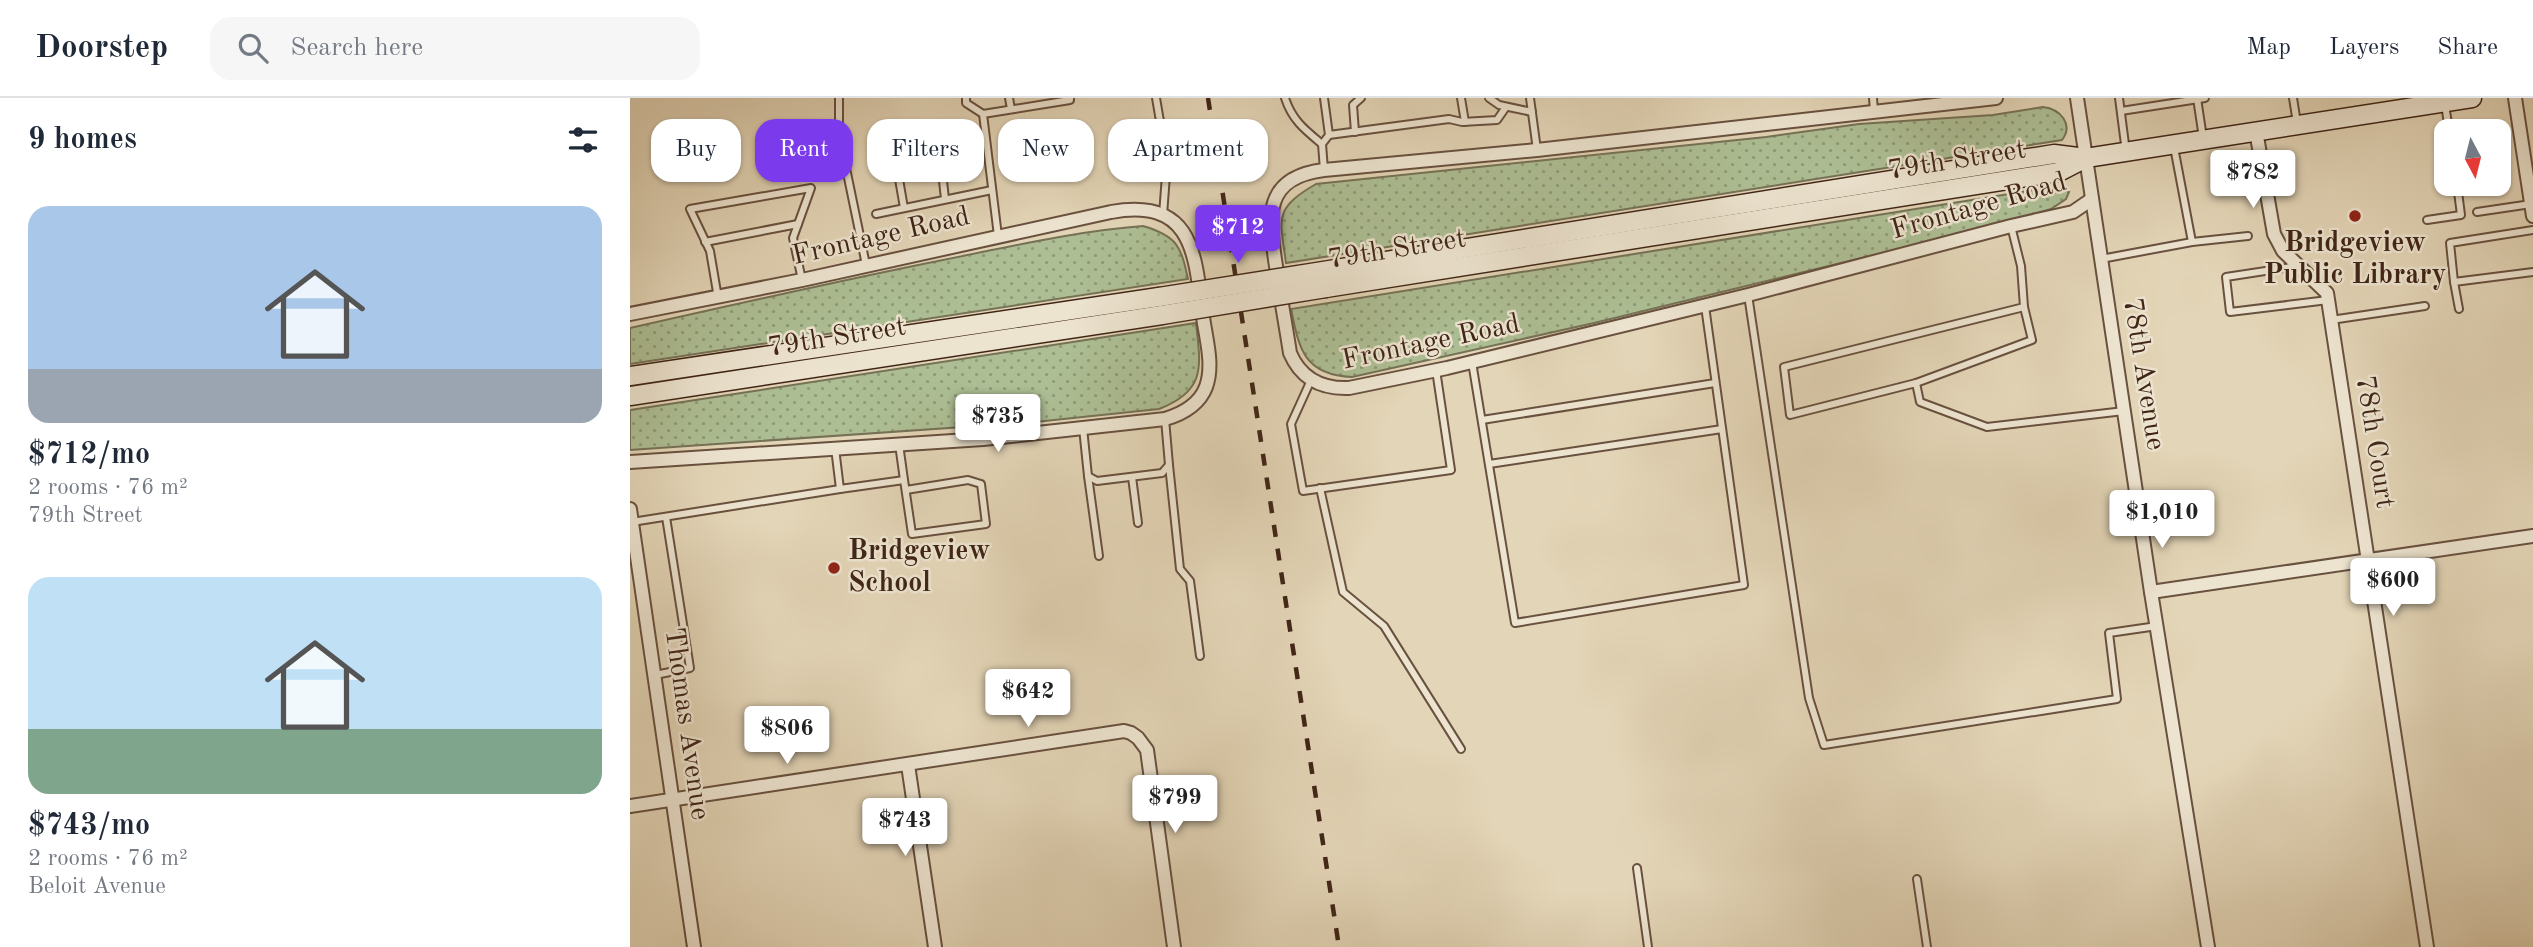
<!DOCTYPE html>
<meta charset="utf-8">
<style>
:root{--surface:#fff;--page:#f6f6f7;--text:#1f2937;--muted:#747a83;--line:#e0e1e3;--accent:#7c3aed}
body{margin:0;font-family:"Old Standard TT",serif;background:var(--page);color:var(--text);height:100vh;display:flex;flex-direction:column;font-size:26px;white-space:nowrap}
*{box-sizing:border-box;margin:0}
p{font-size:23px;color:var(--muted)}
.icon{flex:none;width:38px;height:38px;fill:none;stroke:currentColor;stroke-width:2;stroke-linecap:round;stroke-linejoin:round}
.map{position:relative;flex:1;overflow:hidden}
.side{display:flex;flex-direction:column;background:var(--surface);width:630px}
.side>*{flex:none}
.banner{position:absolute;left:21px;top:21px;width:665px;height:63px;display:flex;gap:14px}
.needle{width:46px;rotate:173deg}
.buttons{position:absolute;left:1804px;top:21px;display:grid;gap:14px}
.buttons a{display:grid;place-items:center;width:77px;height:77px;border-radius:14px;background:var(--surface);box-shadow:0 2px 5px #0004;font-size:35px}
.price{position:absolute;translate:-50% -60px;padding:0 16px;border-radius:7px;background:#fff;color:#222;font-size:23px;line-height:46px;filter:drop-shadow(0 2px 4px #0008)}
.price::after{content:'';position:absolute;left:50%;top:42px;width:21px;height:16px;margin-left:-10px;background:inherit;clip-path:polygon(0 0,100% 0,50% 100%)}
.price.active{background:var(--accent);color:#fff}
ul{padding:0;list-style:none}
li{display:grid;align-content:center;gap:14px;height:371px;padding:0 28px}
li span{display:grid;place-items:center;height:217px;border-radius:21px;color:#555}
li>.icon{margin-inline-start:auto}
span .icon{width:126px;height:126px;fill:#fffc;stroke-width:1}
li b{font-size:30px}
h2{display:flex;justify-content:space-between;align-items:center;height:84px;padding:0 28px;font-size:30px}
.pill{padding:0 24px;border-radius:21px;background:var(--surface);box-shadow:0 2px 5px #0004;font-size:24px;line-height:63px}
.pill.active{background:var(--accent);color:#fff}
header{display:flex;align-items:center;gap:42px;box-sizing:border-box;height:98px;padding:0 35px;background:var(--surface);border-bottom:2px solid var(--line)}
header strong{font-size:33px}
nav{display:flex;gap:38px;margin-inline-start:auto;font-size:24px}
.search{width:490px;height:63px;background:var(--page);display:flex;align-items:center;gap:18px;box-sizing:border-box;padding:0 24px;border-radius:21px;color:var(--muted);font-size:26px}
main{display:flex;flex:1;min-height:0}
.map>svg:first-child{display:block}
.grass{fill:url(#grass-dots);stroke:#767256;stroke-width:2}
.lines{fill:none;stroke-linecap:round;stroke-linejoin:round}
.lane-casing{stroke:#69513f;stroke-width:10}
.street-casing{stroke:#69513f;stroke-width:16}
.secondary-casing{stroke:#402517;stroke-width:21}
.lane{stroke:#ede4d0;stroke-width:6}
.street{stroke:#ede4d0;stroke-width:12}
.secondary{stroke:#ede4d0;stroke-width:18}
.rail{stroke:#402517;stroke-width:4.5;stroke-dasharray:12 12;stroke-linecap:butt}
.secondary-bridge-casing{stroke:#402517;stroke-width:21;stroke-linecap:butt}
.secondary-bridge{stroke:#ede4d0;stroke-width:18}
.poi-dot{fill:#8f2418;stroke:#ede4d0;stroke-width:2.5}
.labels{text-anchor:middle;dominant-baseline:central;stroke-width:5;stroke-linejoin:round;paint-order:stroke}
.street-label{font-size:28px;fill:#402517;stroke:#ede4d0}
.poi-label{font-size:28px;font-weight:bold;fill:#402517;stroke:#ede4d0}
</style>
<header>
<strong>Doorstep</strong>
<div class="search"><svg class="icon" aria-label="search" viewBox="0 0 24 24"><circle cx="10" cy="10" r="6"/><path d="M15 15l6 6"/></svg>Search here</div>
<nav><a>Map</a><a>Layers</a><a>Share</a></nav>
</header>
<main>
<section class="side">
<h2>9 homes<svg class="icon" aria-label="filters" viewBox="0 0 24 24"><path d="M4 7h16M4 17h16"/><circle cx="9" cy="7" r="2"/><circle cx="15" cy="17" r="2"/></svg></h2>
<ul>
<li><span style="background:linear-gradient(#a9c7e8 75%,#9aa5b1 0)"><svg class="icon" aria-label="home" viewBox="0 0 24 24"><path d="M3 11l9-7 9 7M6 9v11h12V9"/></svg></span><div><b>$712/mo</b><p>2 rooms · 76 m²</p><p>79th Street</p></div></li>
<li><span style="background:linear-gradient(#bfe0f5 70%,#7fa58c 0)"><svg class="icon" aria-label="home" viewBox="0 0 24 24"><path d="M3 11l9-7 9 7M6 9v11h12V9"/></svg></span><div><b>$743/mo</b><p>2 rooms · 76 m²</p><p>Beloit Avenue</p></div></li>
</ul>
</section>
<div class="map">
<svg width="1903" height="849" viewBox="0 0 1903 849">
<defs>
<pattern id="grass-dots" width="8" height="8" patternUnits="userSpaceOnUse" patternTransform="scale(1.75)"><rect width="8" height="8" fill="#adbe94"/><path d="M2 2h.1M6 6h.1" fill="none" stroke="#8e9a78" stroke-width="1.8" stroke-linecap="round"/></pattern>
</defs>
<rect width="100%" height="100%" fill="#e3d5b7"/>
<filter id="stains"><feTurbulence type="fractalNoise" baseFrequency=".00286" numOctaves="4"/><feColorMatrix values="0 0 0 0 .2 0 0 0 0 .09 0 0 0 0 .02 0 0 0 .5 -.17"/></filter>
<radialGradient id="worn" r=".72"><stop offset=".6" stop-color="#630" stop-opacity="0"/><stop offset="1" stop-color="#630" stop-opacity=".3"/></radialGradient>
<g class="grass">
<path d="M1413 9C1430 11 1444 26 1432 42L656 165C650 120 643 111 686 86L1136 39 1229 26 1363 17Z"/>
<path d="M1416 90H1431L1439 94 1436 101 1421 111 1322 138 964 225 722 279C674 277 669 251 661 211Z"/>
<path d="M513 128C547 138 551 148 558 181L0 266V230C106 206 212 182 318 161 383 148 447 133 513 128Z"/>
<path d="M566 225C571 269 576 293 529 311L405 324 0 352V312Z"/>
</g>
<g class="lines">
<defs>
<g id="lane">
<polyline points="209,0 209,36 236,167"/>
<polyline points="336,0 336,5 353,16"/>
<polyline points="379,0 381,11"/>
<polyline points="526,0 537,64 533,117"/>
<path d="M655 0C662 22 675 32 692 46"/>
<polyline points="694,0 699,37 692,46 694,72"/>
<polyline points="831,0 835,24"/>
<polyline points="859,0 869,7 902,14"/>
<polyline points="900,0 907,52"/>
<polyline points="1243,0 1244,13"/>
<polyline points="1489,0 1496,54"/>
<polyline points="1567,0 1573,40"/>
<polyline points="1663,0 1667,25"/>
<polyline points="1815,6 1819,33"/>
<polyline points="1491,13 1575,0"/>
<polyline points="307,29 315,101"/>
<polyline points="725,34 723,7 731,0"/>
<polyline points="261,35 274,110"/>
<polyline points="699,37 819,21 832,24 867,22 876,9"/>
<polyline points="1847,114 1901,106"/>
<polyline points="246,116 362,92"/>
<polyline points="1797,122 1831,117 1827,86"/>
<polyline points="1381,128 1391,168 1394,209 1154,269 1160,317 1286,285 1290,304 1357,329 1494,313"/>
<polyline points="368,138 353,16 440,2 440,0"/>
<polyline points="75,144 168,126"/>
<polyline points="1562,144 1618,138"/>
<polyline points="1471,161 1562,144 1544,49"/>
<polyline points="1668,168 1596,179 1600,214 1698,202"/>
<polyline points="1824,184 1820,145 1903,132"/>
<polyline points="1118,197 1179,600 1194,647 1487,601 1479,535 1527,528"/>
<polyline points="88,200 80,153 60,111 181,90 163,140 172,182"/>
<polyline points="1829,211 1824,184 1903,174"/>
<polyline points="1701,222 1795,208"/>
<polyline points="842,264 885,525 1114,487 1075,208"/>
<polyline points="681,282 661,326 673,393 821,372 806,272"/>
<polyline points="1286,285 1402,242 1394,209"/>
<polyline points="852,322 1085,285"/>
<polyline points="453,330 458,378 467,383 532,375 539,367 535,321"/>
<polyline points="205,350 210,391 274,382 269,346"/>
<polyline points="859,366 1092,331"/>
<polyline points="539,367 550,471 560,483 570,558"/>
<polyline points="458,378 469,458"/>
<polyline points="502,379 508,425"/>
<polyline points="274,382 282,436 356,426 351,386 338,382 276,392"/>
<polyline points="690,390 713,494 754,528 831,651"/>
<polyline points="2,424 210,391"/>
<polyline points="25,577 60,570 36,419"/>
<polyline points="1007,770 1018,849"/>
<polyline points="1287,781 1297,849"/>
</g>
<g id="street">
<path d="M1366 0 907 52 694 72C628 80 640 126 647 175 651 202 656 229 660 255 671 281 692 291 719 290L817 270 1118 197 1381 128 1443 114 1462 101"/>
<polyline points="1447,0 1521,494 1578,849"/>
<polyline points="1885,0 1903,118"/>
<polyline points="1626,33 1644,136 1653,153 1697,195 1797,849"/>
<path d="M0 216 172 182 481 114C564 99 565 157 573 219 576 241 584 267 576 289 569 307 552 316 535 321L353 341 0 364"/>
<polyline points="0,411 64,849"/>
<polyline points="1521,494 1903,438"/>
<polyline points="278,667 305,849"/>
<polyline points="0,708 494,633 501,635 508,640 517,652 544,849"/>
</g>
<g id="secondary">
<polyline points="693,173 1424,56 1456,60 1842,0"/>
<polyline points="696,190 1429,74 1456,60"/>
<polyline points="0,278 529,199"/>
<polyline points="0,298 532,217"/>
</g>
</defs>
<use href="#lane" class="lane-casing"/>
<use href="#street" class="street-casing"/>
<use href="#secondary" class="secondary-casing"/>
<use href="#lane" class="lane"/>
<use href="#street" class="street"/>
<use href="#secondary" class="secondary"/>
<polyline class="rail" points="578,0 709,849"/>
<defs>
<g id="secondary-bridge">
<polyline points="529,199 693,173"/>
<polyline points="532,217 696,190"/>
</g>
</defs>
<use href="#secondary-bridge" class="secondary-bridge-casing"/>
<use href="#secondary-bridge" class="secondary-bridge"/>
</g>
<g class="poi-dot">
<circle cx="1725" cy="118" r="7"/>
<circle cx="204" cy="470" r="7"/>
</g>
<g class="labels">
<g class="street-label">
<text transform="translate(1327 63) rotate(-9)">79th Street</text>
<text transform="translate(1349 109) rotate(-16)">Frontage Road</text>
<text transform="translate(251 139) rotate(-13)">Frontage Road</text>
<text transform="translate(767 152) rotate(-9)">79th Street</text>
<text transform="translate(207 240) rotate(-9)">79th Street</text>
<text transform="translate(801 245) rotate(-12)">Frontage Road</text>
<text transform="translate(1513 276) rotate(81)">78th Avenue</text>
<text transform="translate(1744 344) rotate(81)">78th Court</text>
<text transform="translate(56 626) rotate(82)">Thomas Avenue</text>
</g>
<g class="poi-label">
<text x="1725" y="146">Bridgeview<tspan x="1725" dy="32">Public Library</tspan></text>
<text x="218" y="454" text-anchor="start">Bridgeview<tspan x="218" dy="32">School</tspan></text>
</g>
</g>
<rect width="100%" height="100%" filter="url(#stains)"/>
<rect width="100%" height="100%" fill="url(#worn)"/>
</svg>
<div class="buttons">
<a><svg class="needle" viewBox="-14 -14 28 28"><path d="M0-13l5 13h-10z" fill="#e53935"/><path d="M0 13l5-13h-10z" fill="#747a83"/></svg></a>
</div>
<b class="price" style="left:1623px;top:112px">$782</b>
<b class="price active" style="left:608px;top:167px">$712</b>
<b class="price" style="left:368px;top:356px">$735</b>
<b class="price" style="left:1532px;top:452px">$1,010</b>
<b class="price" style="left:1763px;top:520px">$600</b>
<b class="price" style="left:398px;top:631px">$642</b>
<b class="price" style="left:157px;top:668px">$806</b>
<b class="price" style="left:545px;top:737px">$799</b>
<b class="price" style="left:275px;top:760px">$743</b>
<div class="banner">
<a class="pill">Buy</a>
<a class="pill active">Rent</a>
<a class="pill">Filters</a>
<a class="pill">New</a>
<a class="pill">Apartment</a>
</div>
</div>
</main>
